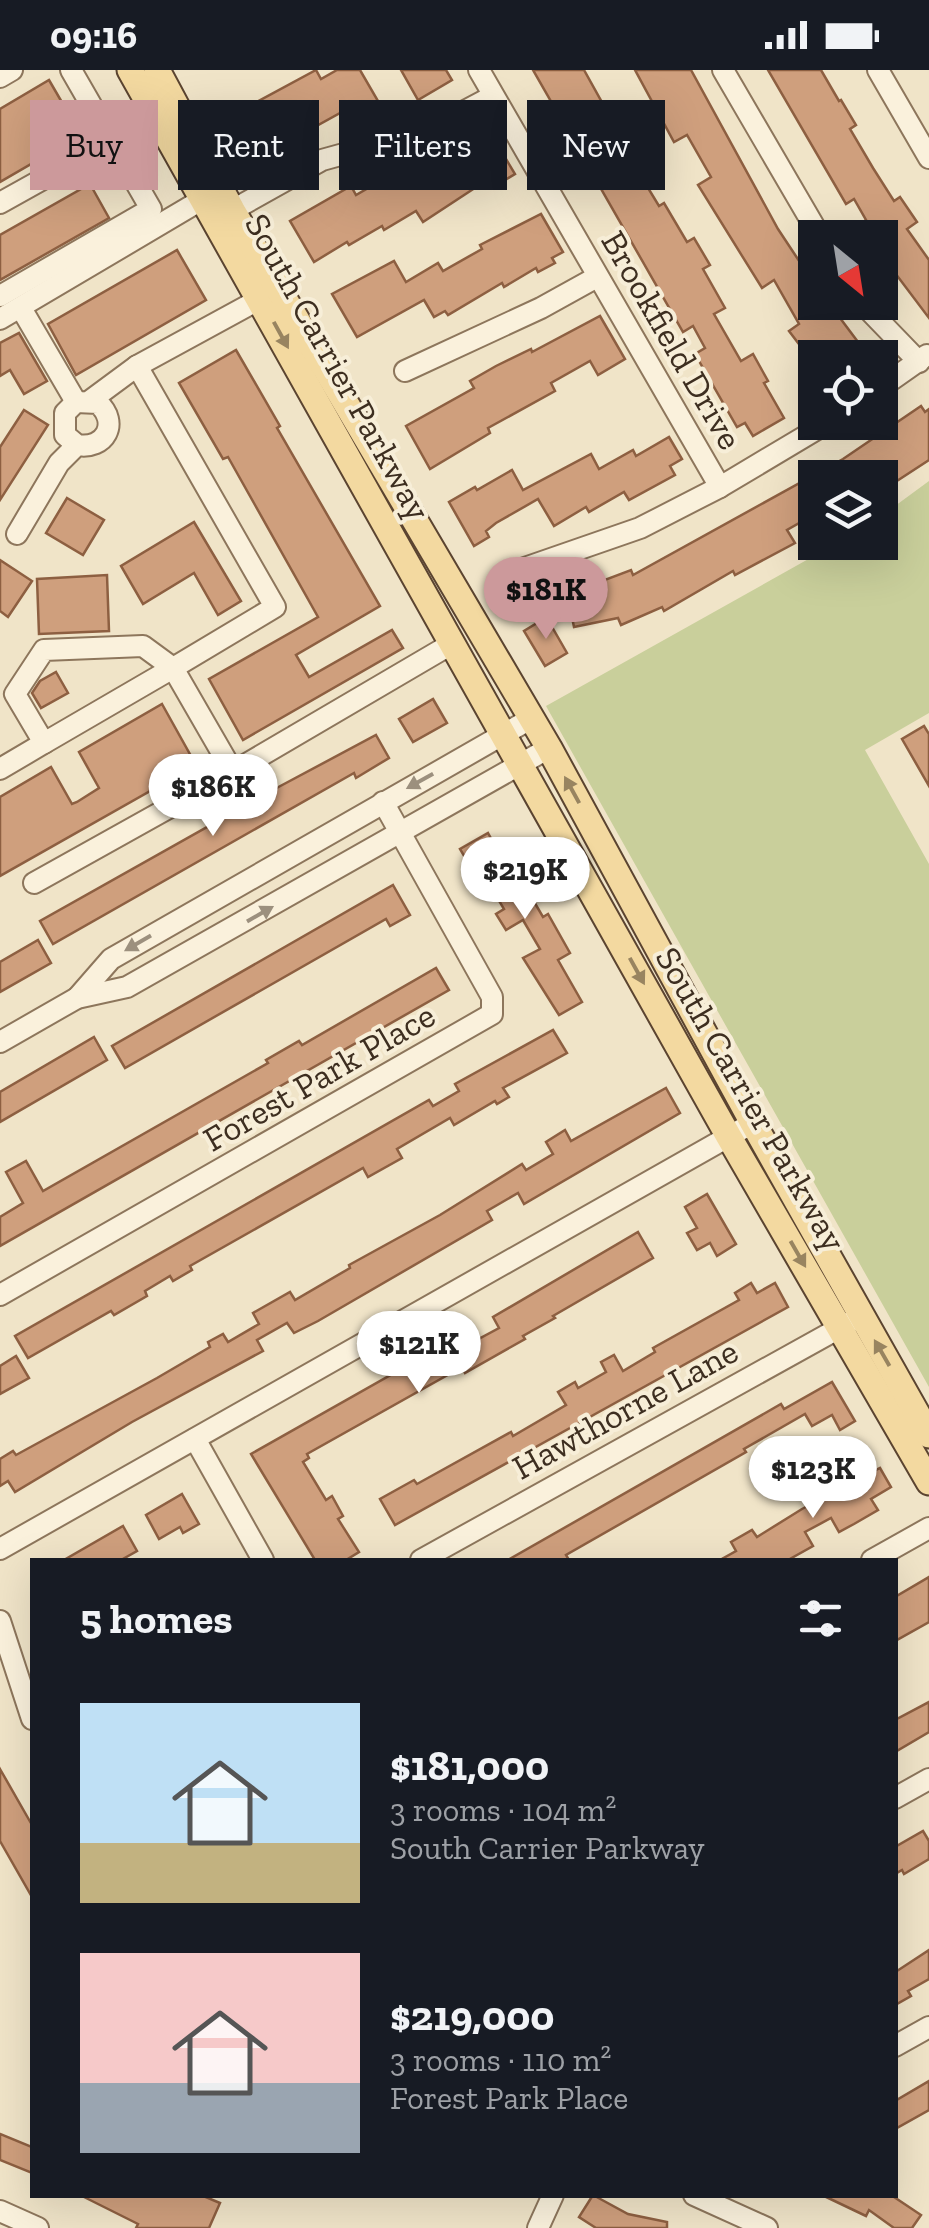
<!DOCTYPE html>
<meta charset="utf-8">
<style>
:root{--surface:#171b24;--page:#242831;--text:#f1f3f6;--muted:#9ea1a6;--accent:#cc999b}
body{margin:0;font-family:"Zilla Slab",serif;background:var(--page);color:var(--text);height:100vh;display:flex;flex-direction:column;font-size:38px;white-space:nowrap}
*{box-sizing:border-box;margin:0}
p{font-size:32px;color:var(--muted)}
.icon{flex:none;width:55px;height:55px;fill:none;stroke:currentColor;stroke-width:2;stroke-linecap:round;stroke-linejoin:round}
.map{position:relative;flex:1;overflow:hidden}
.sheet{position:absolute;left:30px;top:1488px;width:868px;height:640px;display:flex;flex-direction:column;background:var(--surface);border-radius:0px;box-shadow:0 10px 40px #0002}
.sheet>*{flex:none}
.hud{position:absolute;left:30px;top:30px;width:870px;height:90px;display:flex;gap:20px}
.needle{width:65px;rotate:150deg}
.buttons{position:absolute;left:798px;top:150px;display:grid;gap:20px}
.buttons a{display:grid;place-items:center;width:100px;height:100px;border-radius:0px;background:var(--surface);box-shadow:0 10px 40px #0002;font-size:50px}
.price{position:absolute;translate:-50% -85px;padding:0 22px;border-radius:35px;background:#fff;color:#222;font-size:32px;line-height:65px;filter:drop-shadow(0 2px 5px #0008)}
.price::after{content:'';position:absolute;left:50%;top:60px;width:30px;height:22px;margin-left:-15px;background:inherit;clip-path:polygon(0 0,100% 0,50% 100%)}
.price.active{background:var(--accent);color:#111}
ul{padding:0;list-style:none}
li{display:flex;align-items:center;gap:30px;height:250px;padding:0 50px}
li span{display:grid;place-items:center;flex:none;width:280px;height:200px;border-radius:0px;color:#555}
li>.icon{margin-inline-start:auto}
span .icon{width:120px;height:120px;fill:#fffc;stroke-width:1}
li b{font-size:42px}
h2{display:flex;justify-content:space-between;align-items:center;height:120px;padding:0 50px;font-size:42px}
.tag{padding:0 35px;border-radius:0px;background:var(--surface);box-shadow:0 10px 40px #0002;font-size:35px;line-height:90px}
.tag.active{background:var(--accent);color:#111}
.status{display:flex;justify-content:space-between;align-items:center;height:70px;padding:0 50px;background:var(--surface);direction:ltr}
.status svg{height:28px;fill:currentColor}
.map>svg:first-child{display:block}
.green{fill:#c9cf9b}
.building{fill:#cf9f7d;stroke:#8d5f41;stroke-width:2.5}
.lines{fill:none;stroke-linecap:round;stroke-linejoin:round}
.minor-casing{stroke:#8d765c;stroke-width:24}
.major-casing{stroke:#5b4430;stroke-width:29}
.minor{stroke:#faf1dc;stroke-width:20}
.major{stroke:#f3d9a0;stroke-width:25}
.oneway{fill:#988460}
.oneway2{fill:#9c907e}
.labels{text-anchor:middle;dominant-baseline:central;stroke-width:8;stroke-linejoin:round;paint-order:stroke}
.street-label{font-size:35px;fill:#3d2e20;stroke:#f7eed8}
</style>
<div class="status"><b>09:16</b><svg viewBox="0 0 49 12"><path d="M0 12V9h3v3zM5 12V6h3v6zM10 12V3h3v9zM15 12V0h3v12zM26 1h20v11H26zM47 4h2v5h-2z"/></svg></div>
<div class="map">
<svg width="929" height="2158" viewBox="0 0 929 2158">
<rect width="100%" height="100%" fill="#f0e4c8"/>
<polygon class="green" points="929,411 929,643 865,680 929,794 929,1317 546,636 837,473 880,472 880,447"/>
<g class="building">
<polygon points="316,0 321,9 337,0 360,0 378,31 355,45 351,37 291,70 288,65 278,71 255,33"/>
<polygon points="401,0 446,0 452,10 418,30"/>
<polygon points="533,0 584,0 603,34 607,32 622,58 611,64 635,106 639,103 659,136 664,133 687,172 694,168 710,195 703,199 725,238 714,244 741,291 753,284 768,311 764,313 784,348 753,366 745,353 737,357 695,284 705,278 693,256 683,262"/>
<polygon points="635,0 691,0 778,159 815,215 815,242 828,232 870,288 808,286 789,261 799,254 774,210 762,218 698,115 711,107 687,65 674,72"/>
<polygon points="768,0 821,0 839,31 841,30 856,55 850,59 873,98 894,131 900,127 917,152 907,159 929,190 929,248 880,183 880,168 867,168 859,155 866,150 854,129 846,134"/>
<polygon points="49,10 81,65 0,112 0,39"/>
<polygon points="494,69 515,104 492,118 487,110 423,152 416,141 384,160 382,156 349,175 347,172 314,192 290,151 351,116 356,125 389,106 394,114 426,95 430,102 450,90 452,93"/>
<polygon points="90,114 109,148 0,210 0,165"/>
<polygon points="541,144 563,182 552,188 555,193 538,202 536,198 504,217 502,213 448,245 445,241 434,247 424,230 357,267 332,224 394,191 406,212 438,193 443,201 482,179 480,175"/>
<polygon points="177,180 206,230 76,305 48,254"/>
<polygon points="600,246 625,289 598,305 590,291 551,313 555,321 488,358 490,363 430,399 406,356 474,318 470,311 496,296 531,279 532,282"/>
<polygon points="19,263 47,311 24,324 10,300 0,306 0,273"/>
<polygon points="236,280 280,356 277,358 380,536 296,585 309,607 392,560 403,578 243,670 209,609 318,547 228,387 223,389 179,313"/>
<polygon points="921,336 925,342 929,339 929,390 880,422 880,408 815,408 815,444 787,460 795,473 735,505 733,501 664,541 662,537 621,555 618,548 574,557 569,533 580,531 578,520 631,500 633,505 843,389"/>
<polygon points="24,340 48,355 0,430 0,377"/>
<polygon points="669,367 682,389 670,396 675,405 629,430 624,422 589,442 586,437 554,456 538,429 496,453 486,461 489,467 474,476 449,432 475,417 477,420 512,400 523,420 591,384 599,399 633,380 636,386"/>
<polygon points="67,428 104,450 83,485 46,463"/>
<polygon points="194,452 241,531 218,545 194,503 143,534 121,496"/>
<polygon points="0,490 32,511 8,547 0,541"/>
<polygon points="107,505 109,561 39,564 37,509"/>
<polygon points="542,550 548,550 567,583 545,596 524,561"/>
<polygon points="56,602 68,623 41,638 32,623 40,611"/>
<polygon points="433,629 447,653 413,672 399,649"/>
<polygon points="162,634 196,695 0,806 0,727 51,697 72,734 77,732 99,718 79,682"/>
<polygon points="924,656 929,664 929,716 902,669"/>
<polygon points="376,665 389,688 356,708 354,703 53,874 40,851 271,721"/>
<polygon points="488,763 514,809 519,806 543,847 548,844 570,883 558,890 582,932 559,945 523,888 540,879 523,850 506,860 496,844 504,839 488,812 481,815 460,779"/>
<polygon points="393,815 410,845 390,856 386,849 125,998 112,976"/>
<polygon points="38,870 51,893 0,922 0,892"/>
<polygon points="436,898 449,920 0,1176 0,1147 23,1133 6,1102 26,1091 43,1121 268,993 266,990 299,971 302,975"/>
<polygon points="553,960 567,983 503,1018 509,1027 497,1034 495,1031 454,1055 450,1048 397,1079 402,1088 368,1107 363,1098 190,1196 192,1200 173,1211 170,1206 145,1221 147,1226 114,1245 111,1241 28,1288 15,1266 429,1030 433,1036 459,1021 455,1014"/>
<polygon points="94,967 107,990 0,1052 0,1022"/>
<polygon points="666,1018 680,1043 524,1134 518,1123 487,1141 492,1150 318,1251 294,1263 287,1253 257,1270 263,1281 132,1352 15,1422 8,1411 0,1416 0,1389 13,1381 16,1385 157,1308 210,1277 208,1272 223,1264 228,1272 259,1254 253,1243 290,1222 295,1230 350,1198 349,1195 440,1145 522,1094 526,1100 553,1084 546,1072 565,1060 571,1071"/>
<polygon points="707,1124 736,1174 717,1186 710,1173 697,1180 687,1163 697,1158 685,1137"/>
<polygon points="638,1162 653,1188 553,1246 555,1248 523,1266 525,1269 465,1303 462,1297 307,1384 309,1388 303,1392 326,1430 332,1426 343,1446 338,1449 359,1482 346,1490 315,1490 251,1384 465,1263 471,1273 499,1258 493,1247"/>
<polygon points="751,1213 757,1223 775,1213 788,1237 395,1455 380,1429 414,1410 417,1414 511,1362 513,1366 566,1335 558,1322 575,1312 578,1318 606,1302 601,1292 614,1285 623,1301 655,1282 653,1278 739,1230 735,1223"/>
<polygon points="16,1286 29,1308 0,1324 0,1296"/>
<polygon points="832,1312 855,1351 840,1360 832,1345 812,1356 805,1344 744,1379 746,1382 566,1485 569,1490 508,1490 781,1334 784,1339"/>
<polygon points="880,1398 891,1417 871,1429 878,1440 854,1454 839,1462 831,1448 805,1462 813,1476 788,1490 720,1490 736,1481 731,1472 752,1460 757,1467 802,1439"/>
<polygon points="182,1424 199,1454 183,1463 180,1457 159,1469 146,1445"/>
<polygon points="123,1456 137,1481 121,1490 64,1490"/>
<polygon points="929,1507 929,1552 895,1571 895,1527"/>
<polygon points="929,1632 929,1662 895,1682 895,1650"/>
<polygon points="0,1699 32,1755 32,1827 0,1771"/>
<polygon points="923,1761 929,1771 929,1789 904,1804 902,1800 895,1804 895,1777"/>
<polygon points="929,1880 929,1909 908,1921 911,1926 895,1935 895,1899 897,1901"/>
<polygon points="929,2011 929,2040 895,2059 895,2031"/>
<polygon points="0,2064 32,2077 32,2103 0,2090"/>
<polygon points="80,2125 201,2125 220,2133 209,2158 136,2158 138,2154"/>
<polygon points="593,2125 628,2144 667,2152 667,2158 596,2158 579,2147"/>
<polygon points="822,2125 891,2125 921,2145 912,2158 894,2158 869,2140 866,2146"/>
</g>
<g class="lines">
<defs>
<g id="minor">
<polyline points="479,0 720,417"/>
<polyline points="723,0 821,168"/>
<polyline points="878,0 929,88"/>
<polyline points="0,7 12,0"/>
<polyline points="0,133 156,46"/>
<polyline points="222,146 322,90 427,61 493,26"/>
<polyline points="0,226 151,139 71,0"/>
<polyline points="861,232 919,292"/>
<polyline points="21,238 76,332"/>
<polyline points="0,249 203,129"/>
<polyline points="137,296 275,537 173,598 233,702 453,573"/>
<polyline points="405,301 541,238 597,207"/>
<polyline points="880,318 927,285"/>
<polyline points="91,330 137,296 260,229"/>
<path d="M17 464 59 393 77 375C105 380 120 353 98 333L76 332 65 343V365L77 375"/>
<polyline points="516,501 640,458 720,417 829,352"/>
<polygon points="143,576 173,598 44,673 15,624 44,580"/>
<polyline points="0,699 44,673"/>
<polyline points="34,813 233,702"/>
<polyline points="77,928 111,889 532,648"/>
<polyline points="0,972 77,928 127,917 549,678"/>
<polyline points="0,1225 492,944 492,927 383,732"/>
<polyline points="195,1369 263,1490"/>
<polyline points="0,1479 742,1059"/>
<polyline points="421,1490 852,1251"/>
<polyline points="872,1490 929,1458"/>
<polyline points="0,1551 32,1649"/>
<polyline points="895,1728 929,1709"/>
<polyline points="895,1976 929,1957"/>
<polyline points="694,2125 767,2158"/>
<polyline points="0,2141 38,2158"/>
<polyline points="538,2158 553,2125"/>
</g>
<g id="major">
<polyline points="130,0 729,1067 929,1412"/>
<polyline points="157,0 232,140 549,678 753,1053 929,1365"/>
</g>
</defs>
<use href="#minor" class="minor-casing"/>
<use href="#major" class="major-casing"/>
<use href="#minor" class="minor"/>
<use href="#major" class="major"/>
</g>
<defs><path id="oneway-solid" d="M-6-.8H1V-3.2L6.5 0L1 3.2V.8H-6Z" transform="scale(2.5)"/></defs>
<g class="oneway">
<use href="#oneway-solid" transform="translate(281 265) rotate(61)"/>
<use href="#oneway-solid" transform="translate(572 720) rotate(-119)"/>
<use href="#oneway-solid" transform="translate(637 901) rotate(61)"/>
<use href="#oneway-solid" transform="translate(798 1184) rotate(60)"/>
<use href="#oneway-solid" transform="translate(882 1283) rotate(-120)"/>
</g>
<g class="oneway2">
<use href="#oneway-solid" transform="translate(420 711) rotate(151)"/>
<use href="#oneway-solid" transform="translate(260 844) rotate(-30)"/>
<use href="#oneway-solid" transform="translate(138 873) rotate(150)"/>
</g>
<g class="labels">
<g class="street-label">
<text transform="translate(672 270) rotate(60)">Brookfield Drive</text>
<text transform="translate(338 297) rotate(61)">South Carrier Parkway</text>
<text transform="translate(319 1007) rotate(-30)">Forest Park Place</text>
<text transform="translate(751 1029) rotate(60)">South Carrier Parkway</text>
<text transform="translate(625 1339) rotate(-29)">Hawthorne Lane</text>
</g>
</g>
</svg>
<div class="buttons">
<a><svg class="needle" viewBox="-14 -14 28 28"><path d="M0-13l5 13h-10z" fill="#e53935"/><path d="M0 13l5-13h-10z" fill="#9ea1a6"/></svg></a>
<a><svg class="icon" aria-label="locate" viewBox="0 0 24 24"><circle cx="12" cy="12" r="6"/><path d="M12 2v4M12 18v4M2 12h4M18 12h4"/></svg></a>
<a><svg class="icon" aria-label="layers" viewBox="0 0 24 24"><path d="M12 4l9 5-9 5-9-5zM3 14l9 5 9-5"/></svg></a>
</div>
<b class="price active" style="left:546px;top:572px">$181K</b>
<b class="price" style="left:213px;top:769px">$186K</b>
<b class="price" style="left:525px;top:852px">$219K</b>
<b class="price" style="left:419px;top:1326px">$121K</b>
<b class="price" style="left:813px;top:1451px">$123K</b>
<div class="hud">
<a class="tag active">Buy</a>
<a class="tag">Rent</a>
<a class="tag">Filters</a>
<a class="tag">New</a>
</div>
<section class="sheet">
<h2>5 homes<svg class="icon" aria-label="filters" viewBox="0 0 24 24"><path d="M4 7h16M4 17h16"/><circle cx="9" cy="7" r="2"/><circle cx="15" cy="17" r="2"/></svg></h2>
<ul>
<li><span style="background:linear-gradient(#bfe0f5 70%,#c2b280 0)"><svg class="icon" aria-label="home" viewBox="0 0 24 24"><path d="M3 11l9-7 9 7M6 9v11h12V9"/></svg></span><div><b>$181,000</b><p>3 rooms · 104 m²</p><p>South Carrier Parkway</p></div></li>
<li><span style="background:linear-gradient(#f6c9c9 65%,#9aa5b1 0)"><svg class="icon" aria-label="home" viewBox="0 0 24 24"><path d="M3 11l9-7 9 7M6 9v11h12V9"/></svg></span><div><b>$219,000</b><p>3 rooms · 110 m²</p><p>Forest Park Place</p></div></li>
</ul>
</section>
</div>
